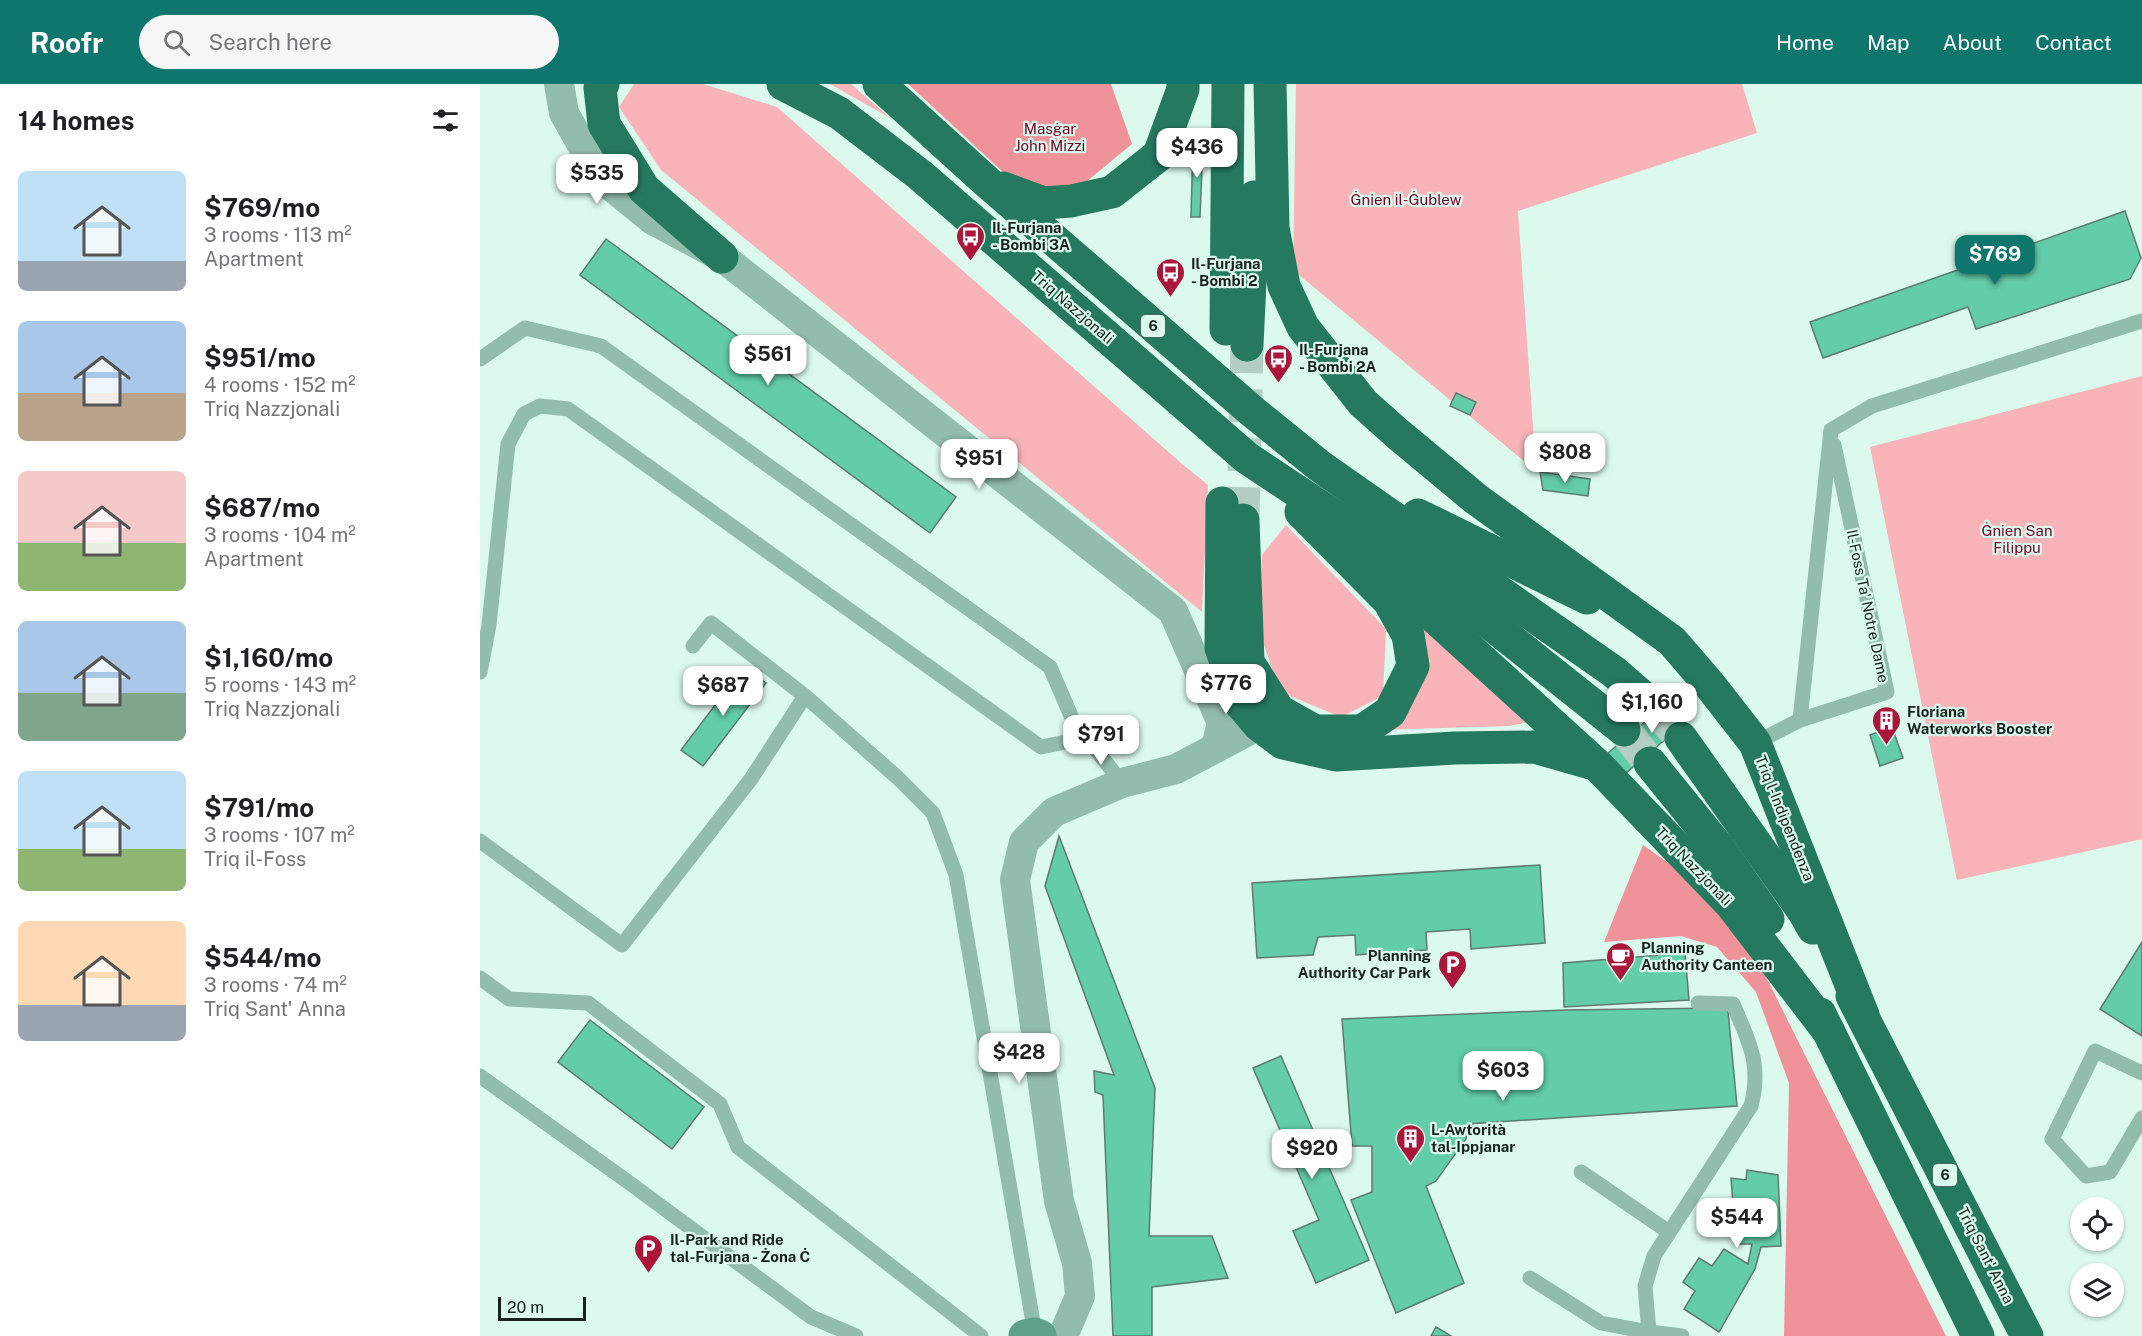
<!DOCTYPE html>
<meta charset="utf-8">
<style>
:root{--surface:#fff;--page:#f6f6f6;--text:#202124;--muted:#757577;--accent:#0f766e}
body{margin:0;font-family:"Public Sans",sans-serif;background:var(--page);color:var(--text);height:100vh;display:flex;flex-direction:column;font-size:22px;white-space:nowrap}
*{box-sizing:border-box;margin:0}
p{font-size:20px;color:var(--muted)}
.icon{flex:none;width:33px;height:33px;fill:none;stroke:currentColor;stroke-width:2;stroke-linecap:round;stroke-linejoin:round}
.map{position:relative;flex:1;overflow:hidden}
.sheet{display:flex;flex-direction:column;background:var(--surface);width:480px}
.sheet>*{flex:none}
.fabs{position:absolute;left:1590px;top:1113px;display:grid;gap:12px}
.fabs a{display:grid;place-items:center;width:54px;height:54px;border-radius:50%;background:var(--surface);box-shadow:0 2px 4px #0004;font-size:30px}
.scale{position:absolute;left:18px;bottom:15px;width:88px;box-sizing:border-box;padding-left:6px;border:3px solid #16211d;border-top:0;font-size:16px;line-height:21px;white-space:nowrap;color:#16211d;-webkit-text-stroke:4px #dbf9ed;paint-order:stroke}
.price{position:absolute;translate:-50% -51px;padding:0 14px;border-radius:12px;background:#fff;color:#222;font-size:20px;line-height:39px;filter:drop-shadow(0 2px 3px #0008)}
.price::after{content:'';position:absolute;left:50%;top:36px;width:18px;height:14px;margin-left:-9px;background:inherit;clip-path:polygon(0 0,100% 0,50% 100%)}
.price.active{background:var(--accent);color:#fff}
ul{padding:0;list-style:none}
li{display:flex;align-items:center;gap:18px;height:150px;padding:0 18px}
li span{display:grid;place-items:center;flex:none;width:168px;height:120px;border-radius:9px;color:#555}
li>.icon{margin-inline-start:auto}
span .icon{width:72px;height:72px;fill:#fffc;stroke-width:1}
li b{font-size:26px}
h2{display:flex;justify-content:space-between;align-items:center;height:72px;padding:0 18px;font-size:26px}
header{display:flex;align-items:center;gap:36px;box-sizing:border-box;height:84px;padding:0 30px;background:var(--accent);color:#fff}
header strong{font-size:28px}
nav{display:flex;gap:33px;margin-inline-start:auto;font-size:21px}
.search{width:420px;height:54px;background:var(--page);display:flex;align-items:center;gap:15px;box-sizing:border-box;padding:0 21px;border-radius:33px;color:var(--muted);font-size:22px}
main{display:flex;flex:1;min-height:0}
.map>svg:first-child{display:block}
.green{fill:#f8b4b8}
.forest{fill:#ef9299}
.building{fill:#63cda9;stroke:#5f7a70;stroke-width:1.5}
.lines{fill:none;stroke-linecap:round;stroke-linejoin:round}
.highway-tunnel{stroke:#b4cec3;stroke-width:33;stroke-dasharray:33 16;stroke-linecap:butt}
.lane{stroke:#92bcab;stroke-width:15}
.street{stroke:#92bcab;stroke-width:30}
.secondary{stroke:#60a18a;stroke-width:33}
.highway{stroke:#25795f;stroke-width:33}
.labels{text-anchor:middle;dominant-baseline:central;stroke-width:4.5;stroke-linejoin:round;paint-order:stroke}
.shield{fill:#dbf9ed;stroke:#51625b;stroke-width:1.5}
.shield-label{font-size:14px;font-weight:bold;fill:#16211d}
.park-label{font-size:15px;fill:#750223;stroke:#dbf9ed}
.poi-label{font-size:15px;font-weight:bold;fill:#16211d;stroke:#dbf9ed;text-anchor:start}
.street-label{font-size:15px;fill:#16211d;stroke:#dbf9ed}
</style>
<header>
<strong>Roofr</strong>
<div class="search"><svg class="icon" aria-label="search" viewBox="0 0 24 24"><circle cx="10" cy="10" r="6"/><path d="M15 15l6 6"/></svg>Search here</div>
<nav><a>Home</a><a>Map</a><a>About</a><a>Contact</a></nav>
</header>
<main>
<section class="sheet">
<h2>14 homes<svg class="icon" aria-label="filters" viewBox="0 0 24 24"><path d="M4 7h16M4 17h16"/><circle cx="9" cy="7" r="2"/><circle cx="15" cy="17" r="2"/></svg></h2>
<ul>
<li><span style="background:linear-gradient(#bfe0f5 75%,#9aa5b1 0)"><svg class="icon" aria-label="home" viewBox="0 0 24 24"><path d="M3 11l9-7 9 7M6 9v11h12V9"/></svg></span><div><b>$769/mo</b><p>3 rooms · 113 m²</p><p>Apartment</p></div></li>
<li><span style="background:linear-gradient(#a9c7e8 60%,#b9a48a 0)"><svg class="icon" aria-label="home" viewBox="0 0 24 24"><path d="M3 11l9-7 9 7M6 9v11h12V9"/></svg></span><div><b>$951/mo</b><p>4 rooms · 152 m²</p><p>Triq Nazzjonali</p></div></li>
<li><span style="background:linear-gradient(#f6c9c9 60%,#8fb573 0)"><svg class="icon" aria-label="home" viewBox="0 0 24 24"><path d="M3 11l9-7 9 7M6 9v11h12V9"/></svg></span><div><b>$687/mo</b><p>3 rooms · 104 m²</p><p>Apartment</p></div></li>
<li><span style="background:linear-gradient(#a9c7e8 60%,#7fa58c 0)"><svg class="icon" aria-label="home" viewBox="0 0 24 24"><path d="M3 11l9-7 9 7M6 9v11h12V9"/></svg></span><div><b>$1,160/mo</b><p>5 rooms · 143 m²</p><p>Triq Nazzjonali</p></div></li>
<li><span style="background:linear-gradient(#bfe0f5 65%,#8fb573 0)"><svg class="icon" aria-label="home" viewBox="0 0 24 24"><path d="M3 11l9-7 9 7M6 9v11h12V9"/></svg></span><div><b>$791/mo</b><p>3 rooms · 107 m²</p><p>Triq il-Foss</p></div></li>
<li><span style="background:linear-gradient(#ffd9b3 70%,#9aa5b1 0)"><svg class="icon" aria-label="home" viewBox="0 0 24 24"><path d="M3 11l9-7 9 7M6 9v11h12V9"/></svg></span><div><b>$544/mo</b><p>3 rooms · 74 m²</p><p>Triq Sant' Anna</p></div></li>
</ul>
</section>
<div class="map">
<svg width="1662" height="1252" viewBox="0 0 1662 1252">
<rect width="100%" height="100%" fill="#dbf9ed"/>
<g class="green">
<polygon points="154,0 223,0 297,23 701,379 728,401 722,528 181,86 139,23"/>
<polygon points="350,0 371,0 410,34"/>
<polygon points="816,0 1262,0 1277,49 1038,127 1056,387 813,186"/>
<polygon points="1662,292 1662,755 1477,796 1390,363"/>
<polygon points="806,441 906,545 903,612 861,633 800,608 781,552 782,471"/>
<polygon points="936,535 1047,628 1045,639 1029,642 898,646"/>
</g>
<g class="forest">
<polygon points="428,0 631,0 652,60 606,98 575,106 536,100"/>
<polygon points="1163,761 1232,810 1272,865 1466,1252 1304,1252 1309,999 1276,908 1237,863 1201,852 1124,858"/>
</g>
<g class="building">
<polygon points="713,58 723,59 720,133 711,133"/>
<polygon points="1645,127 1661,174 1650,195 1496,245 1488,223 1343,274 1330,238"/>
<polygon points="126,155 476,413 450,449 100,191"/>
<polygon points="976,309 996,318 990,331 970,322"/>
<polygon points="1060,388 1110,395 1108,412 1063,406"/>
<polygon points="264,583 286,599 223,682 201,666"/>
<polygon points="1198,610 1215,630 1146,689 1128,669"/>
<polygon points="1412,643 1423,674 1400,682 1390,651"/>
<polygon points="579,752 675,1004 669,1152 732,1152 748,1194 672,1203 672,1252 633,1252 623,1011 615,1008 614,987 634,991 565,802"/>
<polygon points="1060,781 1065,859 991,865 990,845 946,848 947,866 876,871 875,851 838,853 833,871 777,874 772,799"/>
<polygon points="1662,858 1662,952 1620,925"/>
<polygon points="1205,869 1209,916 1084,923 1083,879"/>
<polygon points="1239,924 1248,927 1257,1022 988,1040 986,1055 956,1097 946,1102 984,1199 916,1229 871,1116 892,1108 892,1062 872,1062 862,935 1085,926"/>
<polygon points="110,936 224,1023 192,1065 78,978"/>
<polygon points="801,972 889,1176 836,1199 813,1147 839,1136 773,984"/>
<polygon points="1267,1086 1298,1091 1301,1162 1281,1163 1275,1185 1239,1248 1204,1225 1215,1207 1203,1198 1219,1174 1232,1182 1244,1165 1268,1180 1272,1160 1256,1160 1251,1094 1266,1096"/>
<polygon points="956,1243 971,1252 951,1252"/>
</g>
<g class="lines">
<g class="highway-tunnel">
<polyline points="763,436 767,261"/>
<polyline points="1173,622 1201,654"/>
<polyline points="1144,646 1170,679"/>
</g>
<g class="lane">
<polyline points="0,275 45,244 121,262 570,583 601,655 614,663 642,699"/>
<polyline points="213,562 231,539 325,612"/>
<polyline points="0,588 9,541 28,360 44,330 60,322 88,325 561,663 601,655"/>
<polyline points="1320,636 1407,608 1354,361"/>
<polyline points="1275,659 1320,636 1351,346 1392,322 1662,237"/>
<polyline points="0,757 142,861 271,695 325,612 418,694 453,729 476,791 555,1250"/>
<polyline points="0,894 29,915 108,919 240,1020 258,1063 501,1252"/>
<polyline points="1662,989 1615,967 1572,1055 1606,1092 1630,1088 1662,1034"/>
<polyline points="0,992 151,1100 331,1233 376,1252"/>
<polyline points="1101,1088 1189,1148"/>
<polyline points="1050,1194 1121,1239 1169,1248"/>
<path d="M1202 1252 1169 1248 1165 1202 1174 1172 1271 1022C1282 980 1269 958 1253 920L1218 919"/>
</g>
<g class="street">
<polyline points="79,0 84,29 120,93 173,136 242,173 693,527 742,639 736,663"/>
<polyline points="583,1252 600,1212 597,1179 579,1117 535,796 544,758 574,728 642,699 696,685 779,641"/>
</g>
<polyline class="secondary" points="545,1252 555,1250 560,1252"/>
<g class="highway">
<polyline points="123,0 120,4 124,40 164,105 242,173"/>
<polyline points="303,0 359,29 440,91 767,374 982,517 1144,646"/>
<polyline points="399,0 507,98 773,328 841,383 1134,588 1173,622"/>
<polyline points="790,0 793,144 804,202 823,243 883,319 919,351 996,415 1192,557 1229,600 1275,659 1383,931"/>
<polyline points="523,104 564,119 591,117 632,108 679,71 703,5 703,0"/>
<polyline points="746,245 748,0"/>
<polyline points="767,261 774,113"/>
<polyline points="742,419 741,564 761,620 779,641 803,659 856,671 975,664 1054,663 1110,679"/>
<polyline points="938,431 1107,514"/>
<polyline points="763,436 768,578 799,627 835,647 882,647 910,628 933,582 928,551 909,517 821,428"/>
<polyline points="895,479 1117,681 1251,820 1349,948"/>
<polyline points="1201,654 1324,828 1333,844"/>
<polyline points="1170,679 1238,763 1288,835"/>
<polyline points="1372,912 1547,1252"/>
<polyline points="1340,930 1498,1252"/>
</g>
</g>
<defs>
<symbol id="bus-pin" viewBox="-11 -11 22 30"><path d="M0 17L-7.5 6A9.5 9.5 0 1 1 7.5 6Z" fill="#ab163b" stroke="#dbf9ed"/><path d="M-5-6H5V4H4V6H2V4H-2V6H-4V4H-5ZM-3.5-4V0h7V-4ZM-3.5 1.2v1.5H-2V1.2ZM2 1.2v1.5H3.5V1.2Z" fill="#fff"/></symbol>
<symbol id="building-pin" viewBox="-11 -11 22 30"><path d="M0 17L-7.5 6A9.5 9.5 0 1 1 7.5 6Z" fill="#ab163b" stroke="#dbf9ed"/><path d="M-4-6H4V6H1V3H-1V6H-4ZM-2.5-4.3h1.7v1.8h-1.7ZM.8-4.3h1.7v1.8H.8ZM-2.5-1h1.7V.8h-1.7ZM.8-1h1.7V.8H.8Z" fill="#fff"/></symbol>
<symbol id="cafe-pin" viewBox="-11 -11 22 30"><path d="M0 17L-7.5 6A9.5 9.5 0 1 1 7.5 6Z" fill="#ab163b" stroke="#dbf9ed"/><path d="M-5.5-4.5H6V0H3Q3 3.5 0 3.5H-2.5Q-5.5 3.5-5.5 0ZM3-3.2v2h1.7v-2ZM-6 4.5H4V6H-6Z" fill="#fff"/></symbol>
<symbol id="parking-pin" viewBox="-11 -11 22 30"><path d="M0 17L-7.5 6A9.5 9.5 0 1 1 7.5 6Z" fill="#ab163b" stroke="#dbf9ed"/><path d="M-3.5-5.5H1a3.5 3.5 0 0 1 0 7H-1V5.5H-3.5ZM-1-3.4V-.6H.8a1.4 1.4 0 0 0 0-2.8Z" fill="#fff"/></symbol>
</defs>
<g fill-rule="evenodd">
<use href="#bus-pin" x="474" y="136" width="33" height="45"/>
<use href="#bus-pin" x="674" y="172" width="33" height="45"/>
<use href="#bus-pin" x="782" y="258" width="33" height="45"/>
<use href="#building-pin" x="1390" y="620" width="33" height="45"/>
<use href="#cafe-pin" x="1124" y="856" width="33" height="45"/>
<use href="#parking-pin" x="956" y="864" width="33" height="45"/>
<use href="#building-pin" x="914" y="1038" width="33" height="45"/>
<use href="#parking-pin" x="152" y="1148" width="33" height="45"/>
</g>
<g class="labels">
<g class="shield">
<rect x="661" y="231" width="24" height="22" rx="4.5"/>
<rect x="1453" y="1080" width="24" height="22" rx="4.5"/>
</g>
<g class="shield-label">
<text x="673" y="242">6</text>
<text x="1465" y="1091">6</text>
</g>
<g class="park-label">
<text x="570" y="44">Masġar<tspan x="570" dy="17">John Mizzi</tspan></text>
<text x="926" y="115">Ġnien il-Ġublew</text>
<text x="1537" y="446">Ġnien San<tspan x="1537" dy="17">Filippu</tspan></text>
</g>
<g class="poi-label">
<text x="512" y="143">Il-Furjana<tspan x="512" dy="17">- Bombi 3A</tspan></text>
<text x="711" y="179">Il-Furjana<tspan x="711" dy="17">- Bombi 2</tspan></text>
<text x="819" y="265">Il-Furjana<tspan x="819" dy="17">- Bombi 2A</tspan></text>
<text x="1427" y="627">Floriana<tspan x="1427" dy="17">Waterworks Booster</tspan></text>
<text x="1161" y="863">Planning<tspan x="1161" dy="17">Authority Canteen</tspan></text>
<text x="951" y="871" text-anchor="end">Planning<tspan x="951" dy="17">Authority Car Park</tspan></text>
<text x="951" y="1045">L-Awtorità<tspan x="951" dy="17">tal-Ippjanar</tspan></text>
<text x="190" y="1155">Il-Park and Ride<tspan x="190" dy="17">tal-Furjana - Żona Ċ</tspan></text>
</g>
<g class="street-label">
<text transform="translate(593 223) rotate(41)">Triq Nazzjonali</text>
<text transform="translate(1388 522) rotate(78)">Il-Foss Ta' Notre Dame</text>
<text transform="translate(1305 734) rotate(68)">Triq l-Indipendenza</text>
<text transform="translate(1214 782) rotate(46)">Triq Nazzjonali</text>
<text transform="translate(1506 1171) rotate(63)">Triq Sant' Anna</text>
</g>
</g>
</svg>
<div class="fabs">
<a><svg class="icon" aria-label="locate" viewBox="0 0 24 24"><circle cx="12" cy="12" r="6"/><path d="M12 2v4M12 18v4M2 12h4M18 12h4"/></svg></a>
<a><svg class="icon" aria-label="layers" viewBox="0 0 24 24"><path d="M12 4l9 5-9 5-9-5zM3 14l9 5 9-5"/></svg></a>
</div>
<div class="scale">20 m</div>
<b class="price" style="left:717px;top:95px">$436</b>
<b class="price" style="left:117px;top:121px">$535</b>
<b class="price active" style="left:1515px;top:202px">$769</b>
<b class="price" style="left:288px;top:302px">$561</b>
<b class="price" style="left:1085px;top:400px">$808</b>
<b class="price" style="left:499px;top:406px">$951</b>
<b class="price" style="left:746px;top:631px">$776</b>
<b class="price" style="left:243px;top:633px">$687</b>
<b class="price" style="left:1172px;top:650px">$1,160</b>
<b class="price" style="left:621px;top:682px">$791</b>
<b class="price" style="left:539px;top:1000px">$428</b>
<b class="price" style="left:1023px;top:1018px">$603</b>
<b class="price" style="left:832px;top:1096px">$920</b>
<b class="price" style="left:1257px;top:1165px">$544</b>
</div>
</main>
